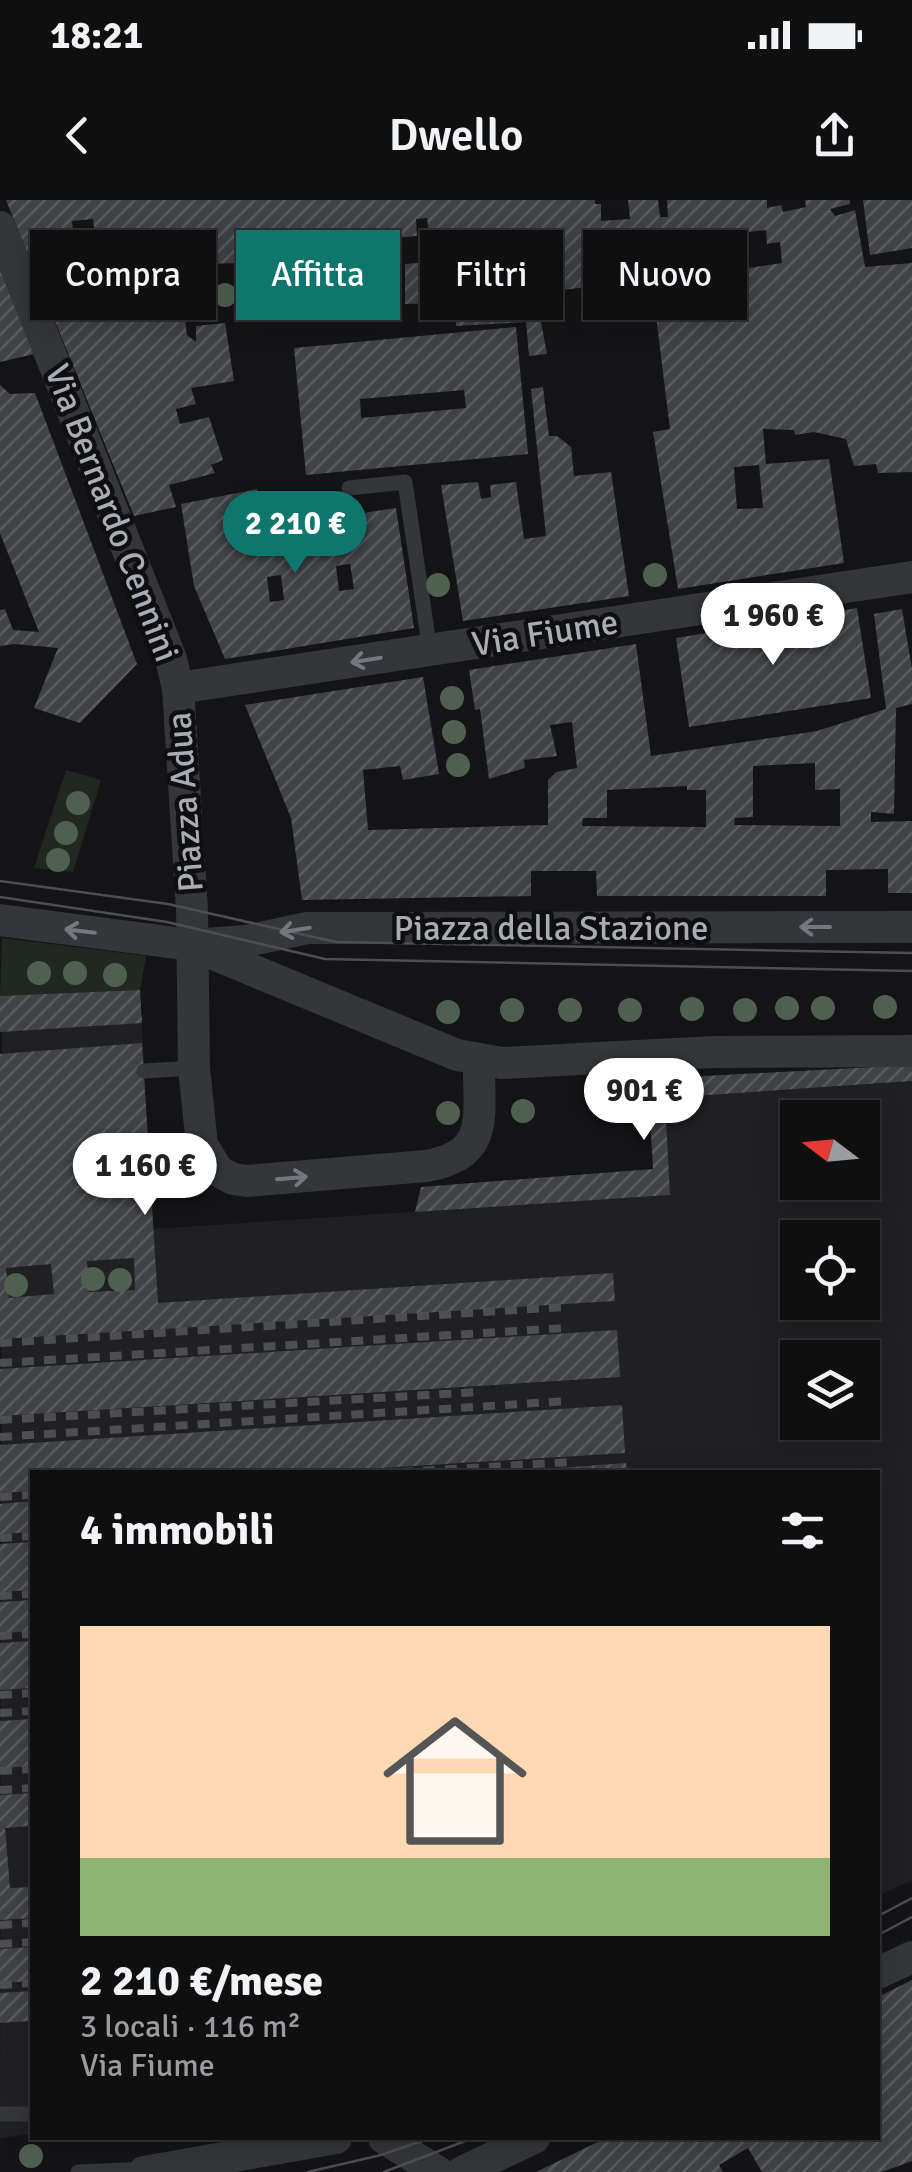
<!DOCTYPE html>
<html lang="it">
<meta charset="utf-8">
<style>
:root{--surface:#0f0f10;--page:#1d1d1e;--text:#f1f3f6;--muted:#9b9c9f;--line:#2f2f30;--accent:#0f766e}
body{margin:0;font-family:Signika,sans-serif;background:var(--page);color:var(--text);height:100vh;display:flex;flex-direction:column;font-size:38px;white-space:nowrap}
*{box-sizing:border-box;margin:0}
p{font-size:32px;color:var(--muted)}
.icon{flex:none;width:55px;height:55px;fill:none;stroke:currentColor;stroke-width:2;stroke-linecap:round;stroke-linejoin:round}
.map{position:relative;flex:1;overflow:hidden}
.drawer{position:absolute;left:30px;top:1270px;width:850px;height:670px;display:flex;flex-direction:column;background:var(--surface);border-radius:0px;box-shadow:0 5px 25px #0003,0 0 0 2px var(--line)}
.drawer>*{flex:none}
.banner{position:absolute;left:30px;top:30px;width:852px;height:90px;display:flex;gap:20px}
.needle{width:65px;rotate:286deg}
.tools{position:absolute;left:780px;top:900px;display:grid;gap:20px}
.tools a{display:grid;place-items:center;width:100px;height:100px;border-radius:0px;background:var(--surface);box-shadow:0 5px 25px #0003,0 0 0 2px var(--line);font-size:50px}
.price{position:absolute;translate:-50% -85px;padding:0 22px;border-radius:35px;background:#fff;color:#222;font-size:32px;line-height:65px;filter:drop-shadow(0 2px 5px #0008)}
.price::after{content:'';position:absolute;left:50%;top:60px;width:30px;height:22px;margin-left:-15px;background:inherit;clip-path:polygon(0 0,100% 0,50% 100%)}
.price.current{background:var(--accent);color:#fff}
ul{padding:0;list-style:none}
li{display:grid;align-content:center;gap:20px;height:530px;padding:0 50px}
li+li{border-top:2px solid var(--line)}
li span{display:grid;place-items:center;height:310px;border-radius:0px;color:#555}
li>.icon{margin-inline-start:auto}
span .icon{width:180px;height:180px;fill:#fffc;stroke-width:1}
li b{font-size:42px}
h2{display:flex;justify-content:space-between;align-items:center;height:120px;padding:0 50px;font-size:42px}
.chip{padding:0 35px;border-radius:0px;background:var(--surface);box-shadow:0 5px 25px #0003,0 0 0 2px var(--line);font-size:35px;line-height:90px}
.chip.current{background:var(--accent);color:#fff}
.status{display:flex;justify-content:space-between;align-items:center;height:70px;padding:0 50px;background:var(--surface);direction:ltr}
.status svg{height:28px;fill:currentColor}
header{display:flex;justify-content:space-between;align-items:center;height:130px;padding:0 50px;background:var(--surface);font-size:45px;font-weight:600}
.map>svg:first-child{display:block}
.built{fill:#202023;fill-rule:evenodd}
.grass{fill:#212821}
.building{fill:url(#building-hatch);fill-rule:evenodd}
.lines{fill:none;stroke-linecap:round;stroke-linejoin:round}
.lane{stroke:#35363a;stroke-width:15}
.street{stroke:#35363a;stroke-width:32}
.tram{stroke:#4d4e53;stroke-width:2.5}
.rail{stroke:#4d4e53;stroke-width:8;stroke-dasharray:12 10;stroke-linecap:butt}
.tree{fill:#4f6050}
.oneway{stroke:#74777e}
.labels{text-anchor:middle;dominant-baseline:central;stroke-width:9;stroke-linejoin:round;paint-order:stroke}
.street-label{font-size:35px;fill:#a7acb5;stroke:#0f0f11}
</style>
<div class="status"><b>18:21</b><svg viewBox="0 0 49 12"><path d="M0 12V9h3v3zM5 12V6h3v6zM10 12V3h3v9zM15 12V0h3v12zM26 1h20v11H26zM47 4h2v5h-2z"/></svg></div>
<header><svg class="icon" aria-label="back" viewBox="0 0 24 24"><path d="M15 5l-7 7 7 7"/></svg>Dwello<svg class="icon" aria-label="share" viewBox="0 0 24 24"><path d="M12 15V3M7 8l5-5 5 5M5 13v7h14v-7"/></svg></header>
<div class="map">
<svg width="912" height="1972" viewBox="0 0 912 1972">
<defs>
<pattern id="building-hatch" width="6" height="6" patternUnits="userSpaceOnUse" patternTransform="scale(2.5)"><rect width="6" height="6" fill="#414246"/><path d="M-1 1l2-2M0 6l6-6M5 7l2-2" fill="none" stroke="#5a5b5e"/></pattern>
</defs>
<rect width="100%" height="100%" fill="#141416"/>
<path class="built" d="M2 738 146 756 140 790 153 1029 669 995 665 898 912 881V1680L878 1696V1272H32V1934L0 1938ZM798 918H862V982H798ZM798 1038H862V1102H798ZM798 1158H862V1222H798Z"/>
<g class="grass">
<polygon points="66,570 101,580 73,672 34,668"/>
<polygon points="2,738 146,756 140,790 0,796"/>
</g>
<g class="building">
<path d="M6 0H595V4H601V21L630 19 628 0H658L660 17H668L667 0H767V8L781 5 783 12 806 7 805 0H850V4L830 9 835 16 855 10 865 67 912 63V272L878 273 876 264 854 266 846 239 814 232 795 235 794 230 763 229 766 264 829 259 844 363 678 389 653 232 670 229 654 100 676 97 671 52 604 56 605 65 616 64 617 79 605 81V85L553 91 551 74 534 75 532 63 520 64 523 94 553 91 560 119 541 122 547 154 529 156 526 122 456 126 455 97H466L462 63 433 62 427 18 416 19 417 36 382 39 389 82 358 84 360 105 271 113V109H264L263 103H246L243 63 161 65 164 79 185 76 189 111H205V119L185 120 187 135 196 142V126L225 123 234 181 191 188 196 204 176 209 180 224 209 217 223 260 211 265 215 273 169 285 176 307 134 316ZM93 19 95 37 74 39 72 21ZM766 30 767 44 780 42 782 63 735 70 743 115 736 116 733 89 716 90V73L699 74 693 38ZM275 40H283V47H288L290 69 278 70ZM507 44 508 63 494 64 492 46ZM759 265 763 308 737 309 734 267Z"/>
<polygon points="863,0 912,0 912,48 870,55"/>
<polygon points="0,46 43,152 0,162"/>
<polygon points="433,62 438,103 405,104 405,64"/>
<path d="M516 127 528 254 306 275 294 148ZM464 190 466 208 361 218 360 199Z"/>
<polygon points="0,185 10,194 35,193 137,464 80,523 34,508 58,448 15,444 0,446 0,410 5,409 13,430 39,432 0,333"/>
<polygon points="543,187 549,236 557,236 571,247 574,276 611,272 629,396 463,421 441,285 478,282 481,299 491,297 490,285 516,282 524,339 546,336 531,189"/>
<path d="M257 289 264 328 396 308 414 428 225 459 194 386 181 304ZM350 364 354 389 339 391 336 366ZM281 375 284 400 270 402 267 377Z"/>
<polygon points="857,408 871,498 689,527 676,438"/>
<path d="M902 409 912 469V504L896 508 894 614 871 612V622L912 621V693H888V669L826 670V696H597L596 671H531V696L302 700 291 618 245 505 423 477 439 574 403 580 400 566 363 570 368 630 548 625V580L556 572 577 568 572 522 550 525 557 556 524 560 525 568 489 579 480 509 475 510 469 470 636 444 651 556 817 531 886 509 874 414ZM815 563V590L840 589V626L734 625 735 618 753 617V566ZM687 586V590H706V627L582 626 583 618H607V590Z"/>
<polygon points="140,790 142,823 0,832 0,796"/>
<path d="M142 843 158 1103 613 1073 615 1101 0 1139V854ZM134 1058 135 1090 89 1092 87 1061ZM51 1064 54 1094 9 1098 6 1068Z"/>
<polygon points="912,865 912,881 665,898 670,995 415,1012 421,987 653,969 648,879"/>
<polygon points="617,1130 620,1177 0,1216 0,1169"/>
<polygon points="622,1205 625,1253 318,1272 32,1272 32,1291 0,1293 0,1245"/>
<polygon points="626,1263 627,1272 531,1272 531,1270"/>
<polygon points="32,1301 32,1332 0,1334 0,1304"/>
<polygon points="32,1342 32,1390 0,1392 0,1344"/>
<polygon points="32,1400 32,1431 0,1433 0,1402"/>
<polygon points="32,1441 32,1488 0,1490 0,1443"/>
<polygon points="32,1519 32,1566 0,1568 0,1521"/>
<polygon points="32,1593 32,1626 5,1628 10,1688 32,1687 32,1718 0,1720 0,1595"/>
<polygon points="32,1747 32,1781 0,1783 0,1749"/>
<polygon points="912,1780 912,1961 882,1972 762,1972 748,1948 719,1965 723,1972 536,1972 606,1938 878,1938 878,1797"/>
<polygon points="32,1791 32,1821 0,1823 0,1793"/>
</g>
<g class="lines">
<g class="lane">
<polyline points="349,288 405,282 430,451"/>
<polyline points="144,871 194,868"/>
<polyline points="0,1914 32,1914"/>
<polyline points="78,1972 149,1969"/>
</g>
<g class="street">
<path d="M0 27 171 459 178 488 192 710 194 868 202 945 218 971 233 979 247 981 426 966C492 955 478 915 479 861"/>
<polyline points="178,488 912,377"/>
<polyline points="0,720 191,745 246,741 307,728 912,727"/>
<polyline points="199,748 457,855 502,863 714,852 912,851"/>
<polyline points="878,1773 912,1757"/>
<polyline points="384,1938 438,1972"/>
<polyline points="144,1972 336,1938"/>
<polyline points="462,1972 534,1938"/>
</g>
<g class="tram">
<polyline points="0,681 168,704 336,742 912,753"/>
<polyline points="0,697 167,722 325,759 912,771"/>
<polyline points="878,1716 912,1698"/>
<polyline points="878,1735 912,1717"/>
<polyline points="308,1972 381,1955 431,1938"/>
<polyline points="384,1972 473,1938"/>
</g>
<g class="rail">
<polyline points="0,1143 563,1107"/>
<polyline points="0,1163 564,1128"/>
<polyline points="0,1220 479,1192"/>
<polyline points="0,1237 568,1201"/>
<polyline points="401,1272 571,1262"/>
<polyline points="0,1297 32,1295"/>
<polyline points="0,1338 32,1336"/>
<polyline points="0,1396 32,1394"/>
<polyline points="0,1436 32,1434"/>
<polyline points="0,1495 32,1493"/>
<polyline points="0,1513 32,1511"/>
<polyline points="0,1571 32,1569"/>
<polyline points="0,1590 32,1588"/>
<polyline points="0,1725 32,1723"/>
<polyline points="0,1744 32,1742"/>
<polyline points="0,1785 32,1783"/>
</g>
</g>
<g class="tree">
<circle cx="225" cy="95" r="12"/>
<circle cx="655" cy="375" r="12"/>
<circle cx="438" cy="385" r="12"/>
<circle cx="452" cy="498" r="12"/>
<circle cx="454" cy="532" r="12"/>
<circle cx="458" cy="565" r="12"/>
<circle cx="78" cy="603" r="12"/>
<circle cx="66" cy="633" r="12"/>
<circle cx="58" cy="660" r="12"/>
<circle cx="39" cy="773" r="12"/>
<circle cx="75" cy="773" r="12"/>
<circle cx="115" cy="775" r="12"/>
<circle cx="885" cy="807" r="12"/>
<circle cx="787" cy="808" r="12"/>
<circle cx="823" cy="808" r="12"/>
<circle cx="692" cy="809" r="12"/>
<circle cx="512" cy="810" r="12"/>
<circle cx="570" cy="810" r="12"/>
<circle cx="630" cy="810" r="12"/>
<circle cx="745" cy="810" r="12"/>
<circle cx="448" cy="812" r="12"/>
<circle cx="642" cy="901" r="12"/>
<circle cx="523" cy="911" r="12"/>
<circle cx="448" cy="913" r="12"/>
<circle cx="93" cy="1079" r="12"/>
<circle cx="120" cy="1080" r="12"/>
<circle cx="16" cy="1085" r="12"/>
<circle cx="31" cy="1956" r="12"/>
</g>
<defs><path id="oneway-shaft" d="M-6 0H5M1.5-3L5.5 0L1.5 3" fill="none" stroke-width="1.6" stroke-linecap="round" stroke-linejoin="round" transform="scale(2.5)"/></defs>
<g class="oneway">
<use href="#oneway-shaft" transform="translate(366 460) rotate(171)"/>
<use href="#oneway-shaft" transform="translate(815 727) rotate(-180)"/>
<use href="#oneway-shaft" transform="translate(295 730) rotate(171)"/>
<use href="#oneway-shaft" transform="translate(80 731) rotate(-173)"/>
<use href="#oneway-shaft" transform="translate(292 978) rotate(-5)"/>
</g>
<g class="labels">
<g class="street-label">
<text transform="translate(112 313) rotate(69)">Via Bernardo Cennini</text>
<text transform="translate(545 433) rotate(-9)">Via Fiume</text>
<text transform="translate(185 602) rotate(-94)">Piazza Adua</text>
<text x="551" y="728">Piazza della Stazione</text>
</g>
</g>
</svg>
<div class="tools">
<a><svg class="needle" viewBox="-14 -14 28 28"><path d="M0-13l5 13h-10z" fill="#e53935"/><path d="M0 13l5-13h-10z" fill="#9b9c9f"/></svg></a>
<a><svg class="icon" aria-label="locate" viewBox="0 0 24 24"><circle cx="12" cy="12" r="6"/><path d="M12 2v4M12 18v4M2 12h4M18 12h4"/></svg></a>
<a><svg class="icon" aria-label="layers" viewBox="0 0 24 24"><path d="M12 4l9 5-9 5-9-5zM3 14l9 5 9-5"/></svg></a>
</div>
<b class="price current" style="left:295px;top:376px">2 210 €</b>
<b class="price" style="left:773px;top:468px">1 960 €</b>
<b class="price" style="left:644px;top:943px">901 €</b>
<b class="price" style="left:145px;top:1018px">1 160 €</b>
<div class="banner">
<a class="chip">Compra</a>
<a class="chip current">Affitta</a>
<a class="chip">Filtri</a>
<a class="chip">Nuovo</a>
</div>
<section class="drawer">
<h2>4 immobili<svg class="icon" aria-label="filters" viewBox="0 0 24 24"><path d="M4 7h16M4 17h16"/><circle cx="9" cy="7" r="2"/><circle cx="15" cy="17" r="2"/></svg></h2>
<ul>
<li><span style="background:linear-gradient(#ffd9b3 75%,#8fb573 0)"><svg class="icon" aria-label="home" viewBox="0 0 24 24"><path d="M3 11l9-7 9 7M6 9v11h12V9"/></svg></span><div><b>2 210 €/mese</b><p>3 locali · 116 m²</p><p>Via Fiume</p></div></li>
</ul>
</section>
</div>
